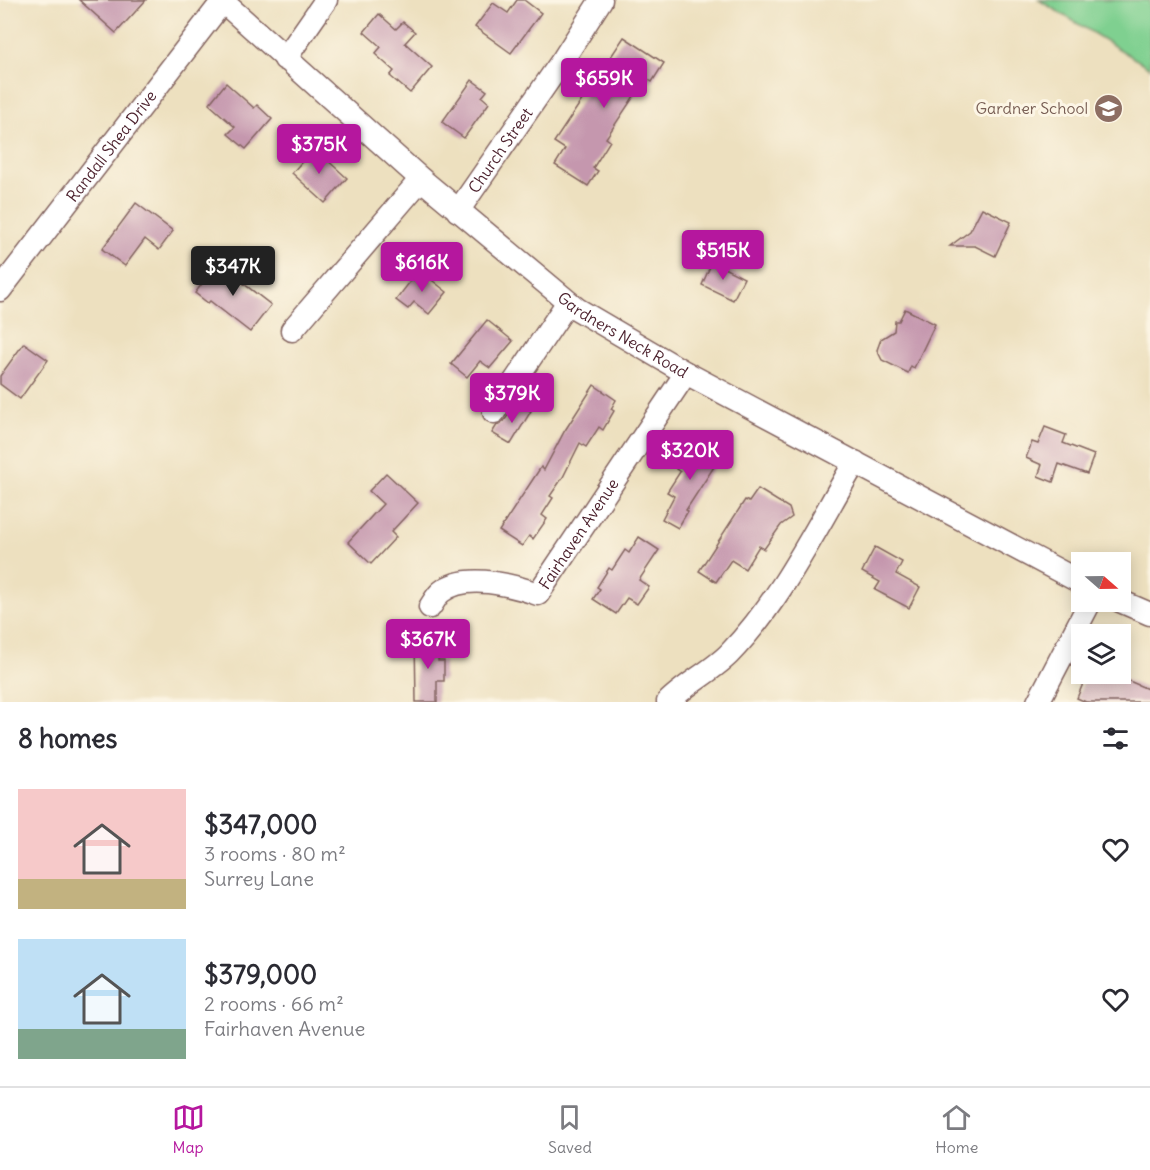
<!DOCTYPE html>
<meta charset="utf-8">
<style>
:root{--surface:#fff;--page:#f2f2f3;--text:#2b2b33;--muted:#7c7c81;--line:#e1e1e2;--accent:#b5179e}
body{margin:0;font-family:Delius,sans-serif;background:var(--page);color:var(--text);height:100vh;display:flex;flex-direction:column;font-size:22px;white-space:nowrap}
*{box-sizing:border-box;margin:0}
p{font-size:20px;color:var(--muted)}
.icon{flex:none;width:33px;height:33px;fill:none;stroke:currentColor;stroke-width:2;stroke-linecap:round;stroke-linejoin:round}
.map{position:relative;height:702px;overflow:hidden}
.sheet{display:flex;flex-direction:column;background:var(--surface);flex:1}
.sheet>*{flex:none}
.needle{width:39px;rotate:110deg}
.tools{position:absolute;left:1071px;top:552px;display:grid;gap:12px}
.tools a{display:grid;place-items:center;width:60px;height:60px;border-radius:0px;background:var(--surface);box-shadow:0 3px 15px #0003;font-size:30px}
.price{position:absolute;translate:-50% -51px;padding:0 14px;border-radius:6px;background:var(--accent);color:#fff;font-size:20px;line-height:39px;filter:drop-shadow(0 2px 3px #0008)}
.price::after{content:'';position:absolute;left:50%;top:36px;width:18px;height:14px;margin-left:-9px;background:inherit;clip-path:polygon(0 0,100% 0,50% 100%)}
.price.selected{background:#222;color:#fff}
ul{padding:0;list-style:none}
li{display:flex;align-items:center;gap:18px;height:150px;padding:0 18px}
li span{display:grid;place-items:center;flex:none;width:168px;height:120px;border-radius:0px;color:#555}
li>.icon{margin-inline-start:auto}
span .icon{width:72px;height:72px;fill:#fffc;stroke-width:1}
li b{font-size:26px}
h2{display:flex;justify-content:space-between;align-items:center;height:72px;padding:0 18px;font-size:26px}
.tabs{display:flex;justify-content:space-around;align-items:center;height:84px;border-top:2px solid var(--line);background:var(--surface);font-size:16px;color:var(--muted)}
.tabs a{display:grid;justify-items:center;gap:3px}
.tabs .selected{color:var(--accent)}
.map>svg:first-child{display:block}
.green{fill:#7fd090;stroke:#64785e;stroke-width:1.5}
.building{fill:#c597ae}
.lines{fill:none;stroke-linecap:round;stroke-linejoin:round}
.minor-casing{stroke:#83635f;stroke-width:25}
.minor{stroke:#fff;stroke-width:22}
.labels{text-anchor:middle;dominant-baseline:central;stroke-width:6;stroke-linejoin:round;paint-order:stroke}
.education-label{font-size:16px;fill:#785e54;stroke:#fcf5e5;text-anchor:end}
.street-label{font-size:16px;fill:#4a1f2b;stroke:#fcf5e5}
</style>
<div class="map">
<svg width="1150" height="702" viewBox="0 0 1150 702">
<rect width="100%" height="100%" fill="#fcf5e5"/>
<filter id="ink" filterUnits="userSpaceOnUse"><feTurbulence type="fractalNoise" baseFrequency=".0167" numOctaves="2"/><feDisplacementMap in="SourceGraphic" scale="12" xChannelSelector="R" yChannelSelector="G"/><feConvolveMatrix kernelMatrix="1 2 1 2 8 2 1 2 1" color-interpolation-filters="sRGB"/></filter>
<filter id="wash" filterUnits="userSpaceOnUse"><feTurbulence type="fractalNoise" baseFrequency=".008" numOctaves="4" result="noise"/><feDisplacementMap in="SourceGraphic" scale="24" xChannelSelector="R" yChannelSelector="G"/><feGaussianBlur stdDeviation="1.35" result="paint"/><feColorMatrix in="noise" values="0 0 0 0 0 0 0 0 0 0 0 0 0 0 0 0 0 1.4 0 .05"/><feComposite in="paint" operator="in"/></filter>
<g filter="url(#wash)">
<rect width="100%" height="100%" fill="#ede0bf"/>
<polygon class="green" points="1039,0 1150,0 1150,68"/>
<g id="blocks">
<g class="building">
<polygon points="79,0 146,0 116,33"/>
<polygon points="517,0 524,0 541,13 511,53 475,27 493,3 508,13"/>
<polygon points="379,14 396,29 403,22 415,32 405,43 432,67 410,93 390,76 394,71 375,54 381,47 364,32"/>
<polygon points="624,37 664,63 652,82 646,78 606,138 610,141 593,168 598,171 588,186 555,165 565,149 554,142"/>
<polygon points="472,80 487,91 482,97 489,103 464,138 442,122"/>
<polygon points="226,83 254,108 257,105 272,119 246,149 228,134 235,127 209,104"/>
<polygon points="314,148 347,178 325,203 292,173"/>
<polygon points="136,203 173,231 159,250 145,239 125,266 102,249"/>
<polygon points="982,208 1011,222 995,256 975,246 950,246 970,231"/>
<polygon points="220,260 237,272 234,276 271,305 250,332 210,301 208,303 195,293"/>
<polygon points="712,262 744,278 733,300 702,285"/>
<polygon points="419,270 447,292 429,314 414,302 408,309 396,300"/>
<polygon points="905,309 935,324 914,368 911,366 908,373 882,360 877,350 881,339 894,331 895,321 899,321"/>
<polygon points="487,320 513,341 490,368 480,361 467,377 451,364"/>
<polygon points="24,343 48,360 20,399 0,384 0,376"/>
<polygon points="594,385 616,400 611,409 614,411 603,430 599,427 586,447 580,443 563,477 550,496 553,498 542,515 547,519 533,539 529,536 522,546 499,531 541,467 544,470 564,432"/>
<polygon points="517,402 531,411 511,444 492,433 497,425 505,420"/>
<polygon points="1045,427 1066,435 1063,443 1094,455 1087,474 1059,464 1053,482 1038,476 1042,465 1026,458 1032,442 1038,444"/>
<polygon points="699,441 721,456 686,510 688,511 678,528 662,519 674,496 667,492 680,472 676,469 687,451 691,453"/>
<polygon points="386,473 418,503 391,532 396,537 371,564 348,542 383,504 369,491"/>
<polygon points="758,489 789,508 792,517 781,525 764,549 759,546 745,569 731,560 716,582 699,571 745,500 749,502"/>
<polygon points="639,537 659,550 639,580 649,587 637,604 627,598 616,614 593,599 600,589 597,587 609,568 612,570 625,550 629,553"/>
<polygon points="875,547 902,562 896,574 920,587 909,608 875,590 880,582 862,572"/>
<polygon points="415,638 438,638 438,661 444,661 444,681 437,681 437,702 416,702"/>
<polygon points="1087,674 1113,674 1150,690 1150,702 1086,702 1077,698"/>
</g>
</g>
</g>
<g filter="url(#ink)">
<use href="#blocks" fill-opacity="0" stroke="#83635f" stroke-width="1.5"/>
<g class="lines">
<defs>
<g id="minor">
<path id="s1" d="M221 0 421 179 577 309 686 373 1082 583"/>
<polyline points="285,59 326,0"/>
<path id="s2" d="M458 211 564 58 601 0"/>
<path id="s3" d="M0 290 223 1"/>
<polyline points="292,330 421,179"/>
<polyline points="494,412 568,302"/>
<polyline points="1120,601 1150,614"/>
<path id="s4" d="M430 607C433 603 437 595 441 592 465 572 512 585 538 594L686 373"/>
<path d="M668 702C686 684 712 671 729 654 781 601 817 526 855 462"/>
<polyline points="1038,702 1090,602"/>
</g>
</defs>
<use href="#minor" class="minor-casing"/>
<use href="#minor" class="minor"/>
</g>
</g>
<defs>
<symbol id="school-disc" viewBox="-11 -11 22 22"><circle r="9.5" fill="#8d6e63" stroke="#fcf5e5"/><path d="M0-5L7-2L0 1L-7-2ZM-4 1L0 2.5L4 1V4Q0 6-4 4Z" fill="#fff"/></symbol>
</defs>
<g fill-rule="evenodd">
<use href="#school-disc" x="1092" y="92" width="33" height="33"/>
</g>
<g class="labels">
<g class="education-label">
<text x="1088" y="108">Gardner School</text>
</g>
<g class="street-label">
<text stroke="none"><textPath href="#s3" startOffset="182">Randall Shea Drive</textPath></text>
<text stroke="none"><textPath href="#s2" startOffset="74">Church Street</textPath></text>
<text stroke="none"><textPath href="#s1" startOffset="524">Gardners Neck Road</textPath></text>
<text stroke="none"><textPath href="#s4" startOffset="192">Fairhaven Avenue</textPath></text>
</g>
</g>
</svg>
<div class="tools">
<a><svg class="needle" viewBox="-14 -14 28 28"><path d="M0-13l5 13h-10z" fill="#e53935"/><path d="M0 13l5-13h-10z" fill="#7c7c81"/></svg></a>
<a><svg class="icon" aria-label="layers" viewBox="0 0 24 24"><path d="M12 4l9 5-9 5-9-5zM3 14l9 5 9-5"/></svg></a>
</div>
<b class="price" style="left:604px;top:109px">$659K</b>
<b class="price" style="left:319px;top:175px">$375K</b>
<b class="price" style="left:723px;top:281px">$515K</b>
<b class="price" style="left:422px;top:293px">$616K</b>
<b class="price selected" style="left:233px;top:297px">$347K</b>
<b class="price" style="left:512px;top:424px">$379K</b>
<b class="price" style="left:690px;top:481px">$320K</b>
<b class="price" style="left:428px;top:670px">$367K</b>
</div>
<section class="sheet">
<h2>8 homes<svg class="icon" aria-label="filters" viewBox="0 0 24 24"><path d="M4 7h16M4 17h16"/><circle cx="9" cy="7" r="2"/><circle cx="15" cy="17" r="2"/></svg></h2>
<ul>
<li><span style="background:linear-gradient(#f6c9c9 75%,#c2b280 0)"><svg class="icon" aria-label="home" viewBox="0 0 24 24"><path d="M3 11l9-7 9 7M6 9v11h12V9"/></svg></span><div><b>$347,000</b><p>3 rooms · 80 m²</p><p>Surrey Lane</p></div><svg class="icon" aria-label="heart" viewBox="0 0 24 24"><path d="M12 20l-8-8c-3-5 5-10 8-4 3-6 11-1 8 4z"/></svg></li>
<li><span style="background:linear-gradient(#bfe0f5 75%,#7fa58c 0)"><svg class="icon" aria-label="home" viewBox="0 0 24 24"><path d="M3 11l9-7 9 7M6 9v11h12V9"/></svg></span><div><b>$379,000</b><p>2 rooms · 66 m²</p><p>Fairhaven Avenue</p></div><svg class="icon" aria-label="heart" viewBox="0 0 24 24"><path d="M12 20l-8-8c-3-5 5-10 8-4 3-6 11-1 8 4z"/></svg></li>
</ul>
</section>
<nav class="tabs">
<a class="selected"><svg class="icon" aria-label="map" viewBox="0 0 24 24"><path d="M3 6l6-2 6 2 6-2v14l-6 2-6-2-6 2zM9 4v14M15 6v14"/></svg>Map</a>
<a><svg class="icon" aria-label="saved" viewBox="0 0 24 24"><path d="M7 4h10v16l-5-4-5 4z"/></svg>Saved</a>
<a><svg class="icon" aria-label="home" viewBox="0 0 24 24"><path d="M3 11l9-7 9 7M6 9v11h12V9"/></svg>Home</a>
</nav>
